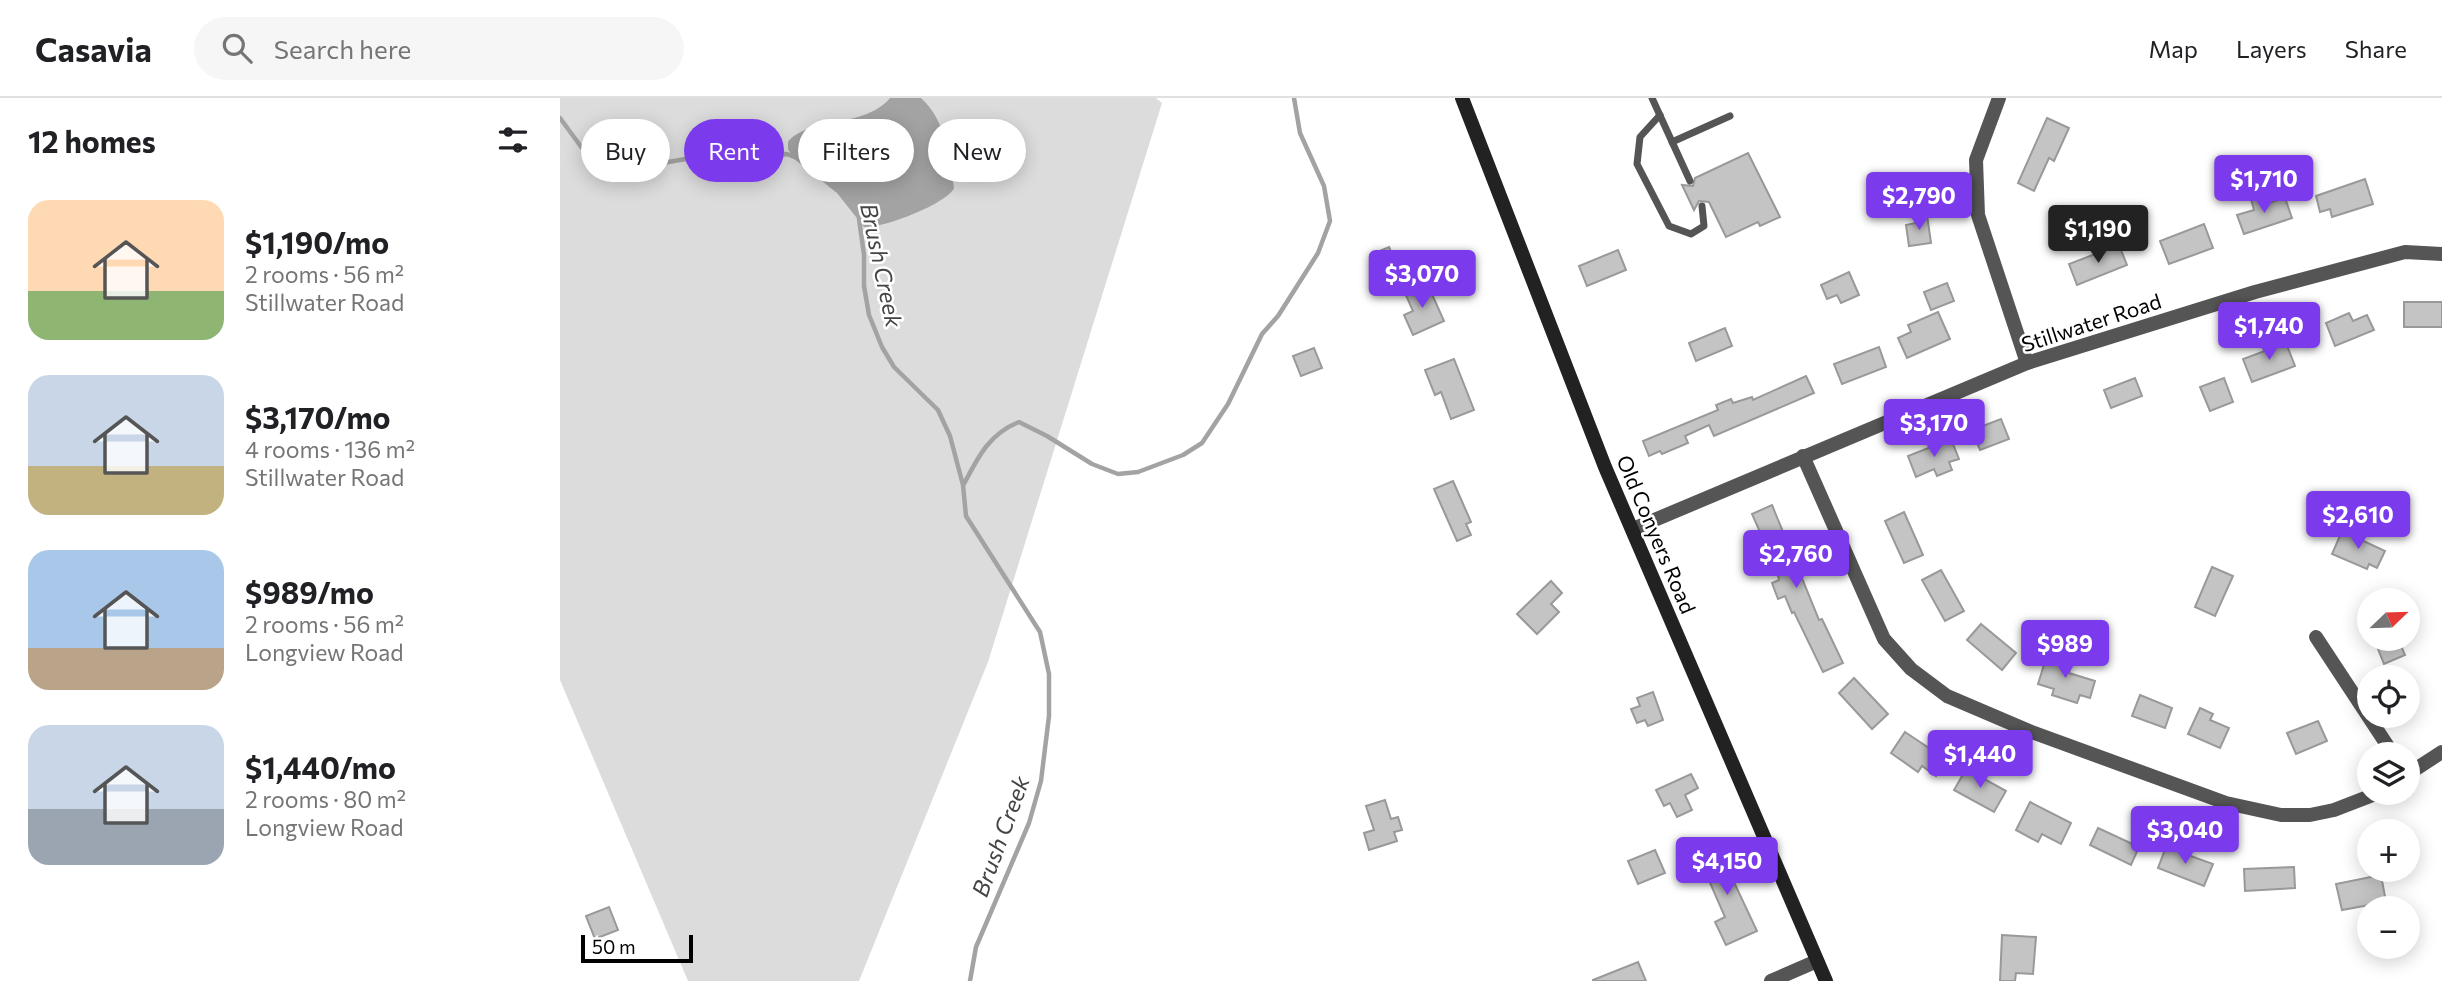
<!DOCTYPE html>
<meta charset="utf-8">
<style>
:root{--surface:#fff;--page:#f6f6f6;--text:#202124;--muted:#757577;--line:#e0e0e0;--accent:#7c3aed}
body{margin:0;font-family:Commissioner,sans-serif;background:var(--page);color:var(--text);height:100vh;display:flex;flex-direction:column;font-size:26px;white-space:nowrap}
*{box-sizing:border-box;margin:0}
p{font-size:23px;color:var(--muted)}
.icon{flex:none;width:38px;height:38px;fill:none;stroke:currentColor;stroke-width:2;stroke-linecap:round;stroke-linejoin:round}
.map{position:relative;flex:1;overflow:hidden}
.drawer{display:flex;flex-direction:column;background:var(--surface);width:560px}
.drawer>*{flex:none}
.hud{position:absolute;left:21px;top:21px;width:665px;height:63px;display:flex;gap:14px}
.needle{width:46px;rotate:67deg}
.controls{position:absolute;left:1797px;top:490px;display:grid;gap:14px}
.controls a{display:grid;place-items:center;width:63px;height:63px;border-radius:50%;background:var(--surface);box-shadow:0 4px 18px #0003;font-size:35px}
.scale{position:absolute;left:21px;bottom:18px;width:112px;box-sizing:border-box;padding-left:7px;border:4px solid #000;border-top:0;font-size:19px;line-height:24px;white-space:nowrap;color:#000;-webkit-text-stroke:5px #fff;paint-order:stroke}
.price{position:absolute;translate:-50% -60px;padding:0 16px;border-radius:7px;background:var(--accent);color:#fff;font-size:23px;line-height:46px;filter:drop-shadow(0 2px 4px #0008)}
.price::after{content:'';position:absolute;left:50%;top:42px;width:21px;height:16px;margin-left:-10px;background:inherit;clip-path:polygon(0 0,100% 0,50% 100%)}
.price.on{background:#222;color:#fff}
ul{padding:0;list-style:none}
li{display:flex;align-items:center;gap:21px;height:175px;padding:0 28px}
li span{display:grid;place-items:center;flex:none;width:196px;height:140px;border-radius:21px;color:#555}
li>.icon{margin-inline-start:auto}
span .icon{width:84px;height:84px;fill:#fffc;stroke-width:1}
li b{font-size:30px}
h2{display:flex;justify-content:space-between;align-items:center;height:84px;padding:0 28px;font-size:30px}
.tag{padding:0 24px;border-radius:32px;background:var(--surface);box-shadow:0 4px 18px #0003;font-size:24px;line-height:63px}
.tag.on{background:var(--accent);color:#fff}
header{display:flex;align-items:center;gap:42px;box-sizing:border-box;height:98px;padding:0 35px;background:var(--surface);border-bottom:2px solid var(--line)}
header strong{font-size:33px}
nav{display:flex;gap:38px;margin-inline-start:auto;font-size:24px}
.search{width:490px;height:63px;background:var(--page);display:flex;align-items:center;gap:18px;box-sizing:border-box;padding:0 24px;border-radius:38px;color:var(--muted);font-size:26px}
main{display:flex;flex:1;min-height:0}
.map>svg:first-child{display:block}
.green{fill:#dcdcdc}
.water{fill:#a3a3a3}
.lines{fill:none;stroke-linecap:round;stroke-linejoin:round}
.stream{stroke:#a3a3a3;stroke-width:4.5}
.building{fill:#c4c4c4;stroke:#999;stroke-width:2}
.lane{stroke:#555;stroke-width:7}
.street{stroke:#555;stroke-width:14}
.secondary{stroke:#222;stroke-width:14}
.labels{text-anchor:middle;dominant-baseline:central;stroke-width:5;stroke-linejoin:round;paint-order:stroke}
.street-label{font-size:21px;fill:#000;stroke:#fff}
.water-label{font-size:23px;font-style:italic;fill:#444;stroke:#fff}
</style>
<header>
<strong>Casavia</strong>
<div class="search"><svg class="icon" aria-label="search" viewBox="0 0 24 24"><circle cx="10" cy="10" r="6"/><path d="M15 15l6 6"/></svg>Search here</div>
<nav><a>Map</a><a>Layers</a><a>Share</a></nav>
</header>
<main>
<section class="drawer">
<h2>12 homes<svg class="icon" aria-label="filters" viewBox="0 0 24 24"><path d="M4 7h16M4 17h16"/><circle cx="9" cy="7" r="2"/><circle cx="15" cy="17" r="2"/></svg></h2>
<ul>
<li><span style="background:linear-gradient(#ffd9b3 65%,#8fb573 0)"><svg class="icon" aria-label="home" viewBox="0 0 24 24"><path d="M3 11l9-7 9 7M6 9v11h12V9"/></svg></span><div><b>$1,190/mo</b><p>2 rooms · 56 m²</p><p>Stillwater Road</p></div></li>
<li><span style="background:linear-gradient(#c9d6e8 65%,#c2b280 0)"><svg class="icon" aria-label="home" viewBox="0 0 24 24"><path d="M3 11l9-7 9 7M6 9v11h12V9"/></svg></span><div><b>$3,170/mo</b><p>4 rooms · 136 m²</p><p>Stillwater Road</p></div></li>
<li><span style="background:linear-gradient(#a9c7e8 70%,#b9a48a 0)"><svg class="icon" aria-label="home" viewBox="0 0 24 24"><path d="M3 11l9-7 9 7M6 9v11h12V9"/></svg></span><div><b>$989/mo</b><p>2 rooms · 56 m²</p><p>Longview Road</p></div></li>
<li><span style="background:linear-gradient(#c9d6e8 60%,#9aa5b1 0)"><svg class="icon" aria-label="home" viewBox="0 0 24 24"><path d="M3 11l9-7 9 7M6 9v11h12V9"/></svg></span><div><b>$1,440/mo</b><p>2 rooms · 80 m²</p><p>Longview Road</p></div></li>
</ul>
</section>
<div class="map">
<svg width="1882" height="883" viewBox="0 0 1882 883">
<rect width="100%" height="100%" fill="#fff"/>
<polygon class="green" points="0,0 596,0 602,5 428,564 299,883 128,883 0,582"/>
<path class="water" d="M330 0H361C385 21 390 59 394 90 387 106 321 131 304 129L277 95 233 60 228 51V44C246 20 305 30 330 0Z"/>
<g class="lines">
<g class="stream">
<polyline points="0,20 22,50 85,68 143,58 227,56 237,60"/>
<polyline points="299,121 304,157 304,188 309,217 322,249 334,269 378,312 390,338 403,387 406,418 480,534 489,576 489,618 481,683 469,725 416,849 410,883"/>
<path d="M404 386C418 359 429 336 459 324L487 338 532 366 558 376 578 374 623 357 642 345 668 306 702 236 718 218 758 155 770 123 764 88 740 35 734 0"/>
</g>
</g>
<g class="building">
<polygon points="1487,20 1509,30 1494,63 1489,60 1474,93 1458,85"/>
<polygon points="1188,55 1220,119 1200,128 1198,124 1166,139 1149,104 1139,103 1134,112 1122,87 1133,88 1135,80"/>
<polygon points="1805,81 1813,106 1772,119 1770,111 1760,114 1756,98"/>
<polygon points="1702,97 1705,106 1725,100 1732,120 1684,136 1677,117 1694,112 1691,101"/>
<polygon points="1518,108 1526,129 1503,138 1495,117"/>
<polygon points="1367,117 1371,145 1349,148 1346,127 1356,125 1355,119"/>
<polygon points="1644,126 1653,150 1609,166 1600,143"/>
<polygon points="1559,147 1567,167 1517,187 1509,166"/>
<polygon points="829,149 837,168 818,176 810,157"/>
<polygon points="1058,152 1066,172 1027,188 1019,168"/>
<polygon points="1289,174 1299,197 1281,205 1277,197 1267,201 1261,187"/>
<polygon points="867,185 884,223 853,237 844,217 853,213 845,195"/>
<polygon points="1387,185 1394,203 1371,212 1364,194"/>
<rect x="1844" y="204" width="38" height="25"/>
<polygon points="1378,214 1390,241 1347,260 1338,240 1351,234 1348,227"/>
<polygon points="1789,215 1793,223 1807,217 1814,232 1775,248 1766,225"/>
<polygon points="1165,230 1172,248 1136,263 1129,245"/>
<polygon points="1726,245 1735,268 1692,284 1683,261"/>
<polygon points="1319,249 1326,269 1282,286 1274,266"/>
<polygon points="754,250 762,270 741,278 733,258"/>
<polygon points="894,261 914,312 891,321 881,294 875,297 865,272"/>
<polygon points="1246,278 1254,295 1154,338 1149,327 1125,338 1128,345 1102,356 1100,353 1089,358 1083,343 1158,312 1156,307 1171,301 1173,305 1192,299 1193,302"/>
<polygon points="1575,280 1582,298 1551,310 1544,292"/>
<polygon points="1664,280 1673,304 1650,313 1640,289"/>
<polygon points="1441,321 1449,341 1420,352 1412,332"/>
<polygon points="1391,341 1399,361 1389,364 1392,372 1377,378 1374,371 1356,379 1348,358"/>
<polygon points="893,383 911,424 906,426 911,437 897,443 874,391"/>
<polygon points="1212,407 1259,522 1262,521 1283,565 1263,574 1234,514 1232,515 1225,498 1218,501 1212,485 1219,482 1216,470 1192,416"/>
<polygon points="1344,414 1363,457 1344,465 1325,423"/>
<polygon points="1782,433 1825,453 1817,470 1809,466 1807,471 1772,456"/>
<polygon points="1652,469 1673,478 1655,518 1635,509"/>
<polygon points="1381,472 1404,513 1385,523 1362,482"/>
<polygon points="991,483 1002,495 991,506 999,514 977,536 957,516"/>
<polygon points="1421,526 1456,555 1442,572 1407,542"/>
<polygon points="1814,541 1838,541 1845,557 1824,566"/>
<polygon points="1487,557 1512,565 1509,575 1535,583 1530,600 1520,597 1517,605 1492,597 1494,591 1478,586"/>
<polygon points="1294,580 1328,616 1312,631 1279,595"/>
<polygon points="1093,594 1103,622 1088,628 1085,622 1077,625 1071,611 1080,608 1077,600"/>
<polygon points="1580,597 1612,610 1605,630 1572,618"/>
<polygon points="1640,610 1653,616 1650,622 1669,630 1660,650 1628,636"/>
<polygon points="1758,623 1767,643 1736,656 1727,635"/>
<polygon points="1345,634 1387,662 1376,678 1362,668 1358,674 1331,655"/>
<polygon points="1406,671 1446,693 1434,714 1394,692"/>
<polygon points="1131,676 1138,690 1125,697 1132,712 1117,719 1110,705 1104,708 1096,692"/>
<polygon points="825,702 831,721 838,719 842,732 834,734 837,743 809,752 804,735 814,732 806,708"/>
<polygon points="1470,704 1511,725 1501,746 1482,736 1478,744 1456,732"/>
<polygon points="1538,730 1579,749 1571,767 1530,747"/>
<polygon points="1156,746 1197,833 1166,847 1155,824 1165,819 1137,755"/>
<polygon points="1606,749 1653,766 1644,788 1598,770"/>
<polygon points="1095,752 1105,775 1078,786 1068,763"/>
<polygon points="1734,769 1735,790 1685,793 1684,771"/>
<polygon points="1821,777 1826,804 1782,812 1776,786"/>
<polygon points="49,809 58,832 35,841 26,818"/>
<polygon points="1442,837 1476,839 1473,876 1456,875 1455,883 1440,883"/>
<polygon points="1078,864 1086,883 1033,883 1033,882"/>
</g>
<g class="lines">
<g class="lane">
<polyline points="1092,0 1130,83"/>
<polyline points="1100,17 1080,39 1077,66 1109,128 1131,136 1144,128 1142,108"/>
<polyline points="1112,44 1170,18"/>
</g>
<g class="street">
<polyline points="1439,0 1416,62 1418,117 1467,265"/>
<polyline points="1243,358 1324,541 1351,571 1387,598 1469,633 1666,705 1721,717 1750,717 1774,712 1818,695"/>
<polyline points="1073,431 1467,265 1695,194 1845,154 1882,156"/>
<polyline points="1756,539 1833,656"/>
<polyline points="1848,676 1882,654"/>
<polyline points="1211,883 1257,863"/>
</g>
<polyline class="secondary" points="902,0 1045,369 1266,883"/>
</g>
<g class="labels">
<g class="street-label">
<text transform="translate(1531 224) rotate(-18)">Stillwater Road</text>
<text transform="translate(1097 436) rotate(67)">Old Conyers Road</text>
</g>
<g class="water-label">
<text transform="translate(322 167) rotate(78)">Brush Creek</text>
<text transform="translate(440 738) rotate(-70)">Brush Creek</text>
</g>
</g>
</svg>
<div class="controls">
<a><svg class="needle" viewBox="-14 -14 28 28"><path d="M0-13l5 13h-10z" fill="#e53935"/><path d="M0 13l5-13h-10z" fill="#757577"/></svg></a>
<a><svg class="icon" aria-label="locate" viewBox="0 0 24 24"><circle cx="12" cy="12" r="6"/><path d="M12 2v4M12 18v4M2 12h4M18 12h4"/></svg></a>
<a><svg class="icon" aria-label="layers" viewBox="0 0 24 24"><path d="M12 4l9 5-9 5-9-5zM3 14l9 5 9-5"/></svg></a>
<a>+</a>
<a>−</a>
</div>
<div class="scale">50 m</div>
<b class="price" style="left:1704px;top:117px">$1,710</b>
<b class="price" style="left:1359px;top:134px">$2,790</b>
<b class="price on" style="left:1538px;top:167px">$1,190</b>
<b class="price" style="left:862px;top:212px">$3,070</b>
<b class="price" style="left:1709px;top:264px">$1,740</b>
<b class="price" style="left:1374px;top:361px">$3,170</b>
<b class="price" style="left:1798px;top:453px">$2,610</b>
<b class="price" style="left:1236px;top:492px">$2,760</b>
<b class="price" style="left:1505px;top:582px">$989</b>
<b class="price" style="left:1420px;top:692px">$1,440</b>
<b class="price" style="left:1625px;top:768px">$3,040</b>
<b class="price" style="left:1167px;top:799px">$4,150</b>
<div class="hud">
<a class="tag">Buy</a>
<a class="tag on">Rent</a>
<a class="tag">Filters</a>
<a class="tag">New</a>
</div>
</div>
</main>
